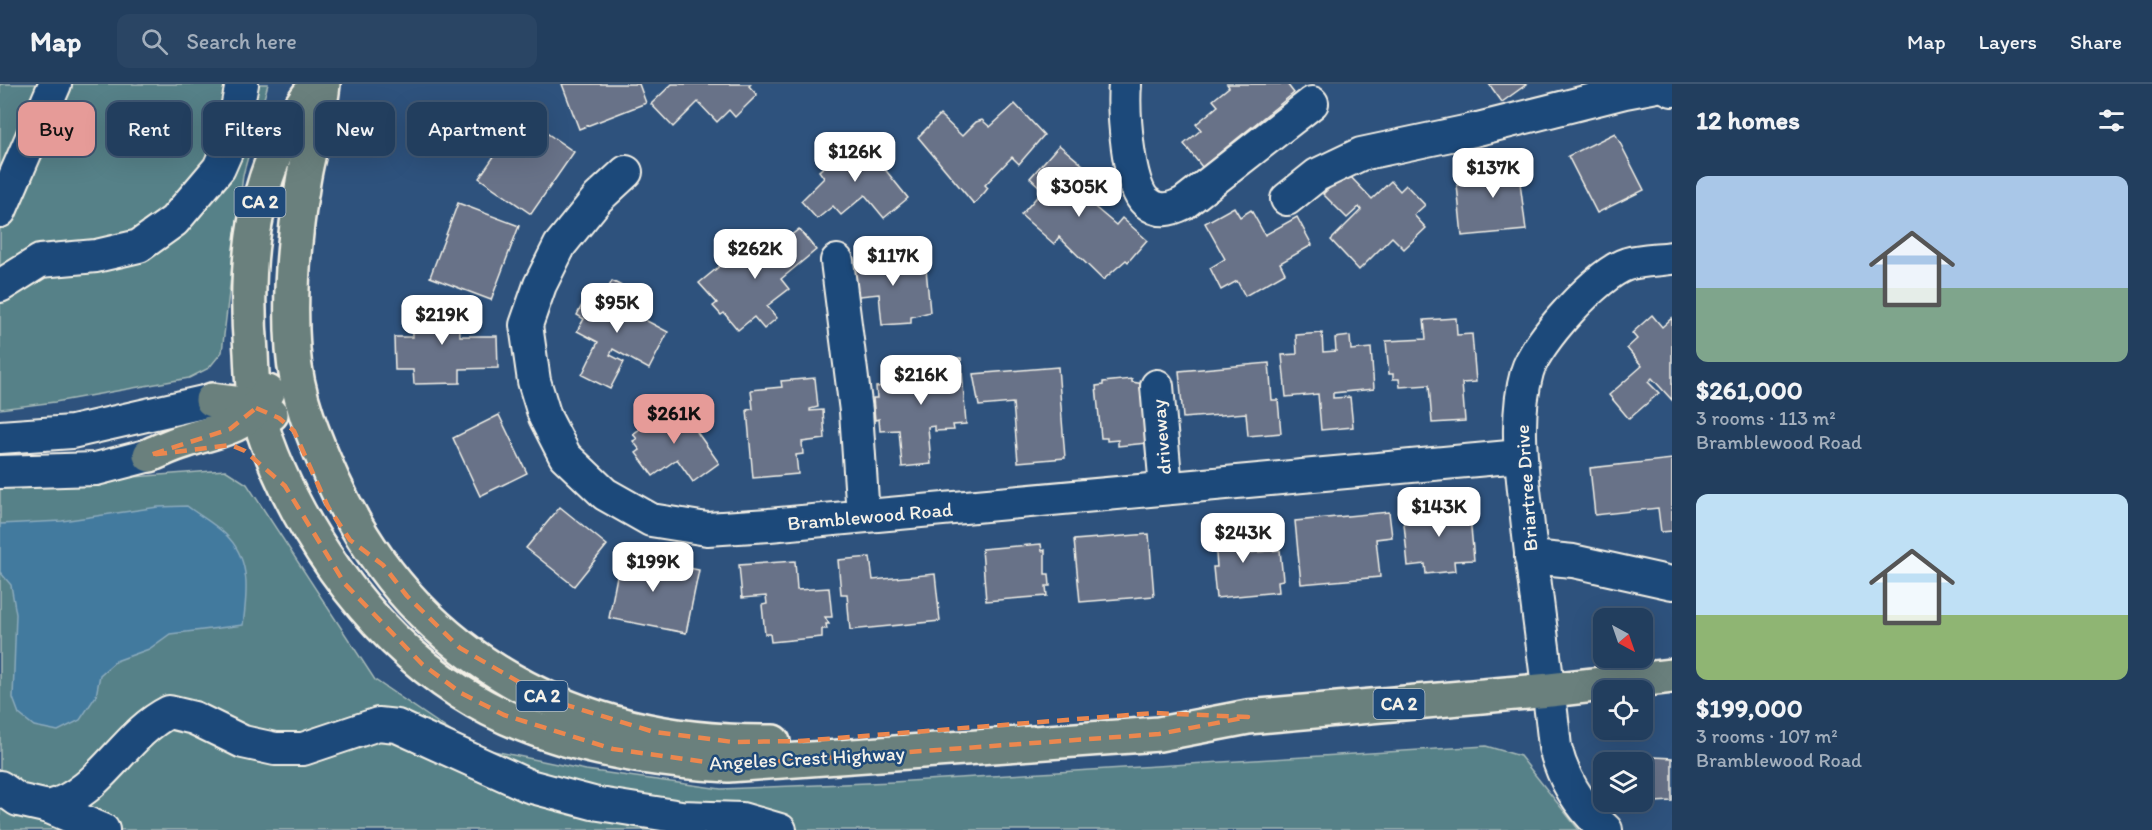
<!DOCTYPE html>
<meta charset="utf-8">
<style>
:root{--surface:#223e5e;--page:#2a4564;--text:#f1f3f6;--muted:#a2aebc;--line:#3f5773;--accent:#e69b98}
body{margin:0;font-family:Itim,sans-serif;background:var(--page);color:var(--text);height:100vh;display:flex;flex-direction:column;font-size:22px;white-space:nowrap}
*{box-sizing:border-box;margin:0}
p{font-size:20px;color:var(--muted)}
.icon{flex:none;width:33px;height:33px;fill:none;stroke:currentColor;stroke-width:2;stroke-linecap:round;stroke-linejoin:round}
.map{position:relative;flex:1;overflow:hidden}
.sheet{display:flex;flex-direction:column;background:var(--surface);width:480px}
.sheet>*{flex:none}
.banner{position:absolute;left:18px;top:18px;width:570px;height:54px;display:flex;gap:12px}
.needle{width:39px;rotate:140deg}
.fabs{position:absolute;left:1593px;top:524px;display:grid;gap:12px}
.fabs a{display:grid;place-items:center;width:60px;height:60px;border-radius:12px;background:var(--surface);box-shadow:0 6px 24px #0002,0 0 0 2px var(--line);font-size:30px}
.price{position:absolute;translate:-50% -51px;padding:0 14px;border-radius:12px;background:#fff;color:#222;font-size:20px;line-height:39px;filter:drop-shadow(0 2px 3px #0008)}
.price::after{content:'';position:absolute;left:50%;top:36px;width:18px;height:14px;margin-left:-9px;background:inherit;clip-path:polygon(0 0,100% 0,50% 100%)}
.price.on{background:var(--accent);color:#111}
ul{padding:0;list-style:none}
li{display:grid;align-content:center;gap:12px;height:318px;padding:0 24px}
li span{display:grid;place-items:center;height:186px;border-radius:12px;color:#555}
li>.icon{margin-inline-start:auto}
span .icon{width:108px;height:108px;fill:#fffc;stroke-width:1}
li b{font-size:26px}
h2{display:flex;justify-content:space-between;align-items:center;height:72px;padding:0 24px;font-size:26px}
.chip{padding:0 21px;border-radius:12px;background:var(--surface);box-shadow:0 6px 24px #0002,0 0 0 2px var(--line);font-size:21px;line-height:54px}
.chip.on{background:var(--accent);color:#111}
header{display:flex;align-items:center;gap:36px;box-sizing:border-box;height:84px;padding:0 30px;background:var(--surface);border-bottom:2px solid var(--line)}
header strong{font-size:28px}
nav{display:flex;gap:33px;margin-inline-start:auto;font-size:21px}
.search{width:420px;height:54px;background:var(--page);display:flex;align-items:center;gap:15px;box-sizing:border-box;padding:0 21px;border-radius:12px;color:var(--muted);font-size:22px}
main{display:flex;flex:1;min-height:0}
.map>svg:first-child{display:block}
.green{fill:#578188;stroke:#a6b9b8;stroke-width:1.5}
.water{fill:#437a9e;stroke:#8aaabc;stroke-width:1.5}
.building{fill:#687288;stroke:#f4f1e8;stroke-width:1.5}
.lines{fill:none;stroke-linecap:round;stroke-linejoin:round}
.minor-casing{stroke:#f4f1e8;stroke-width:36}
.major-casing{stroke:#f4f1e8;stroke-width:38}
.minor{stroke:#1f4a7a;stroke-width:32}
.major{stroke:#6a807d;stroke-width:33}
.marked{fill:none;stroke:#ec874e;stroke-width:4.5;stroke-dasharray:12 8;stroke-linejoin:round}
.labels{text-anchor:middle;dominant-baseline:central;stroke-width:5;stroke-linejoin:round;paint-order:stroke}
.shield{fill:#1f4a7a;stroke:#b4bfc7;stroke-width:1.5}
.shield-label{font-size:18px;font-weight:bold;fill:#f4f1e8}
.street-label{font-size:20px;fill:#f4f1e8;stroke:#1f4a7a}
</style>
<header>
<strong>Map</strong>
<div class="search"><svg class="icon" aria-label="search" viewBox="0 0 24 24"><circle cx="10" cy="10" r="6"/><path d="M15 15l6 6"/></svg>Search here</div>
<nav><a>Map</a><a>Layers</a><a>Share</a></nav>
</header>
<main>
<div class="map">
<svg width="1672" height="746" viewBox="0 0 1672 746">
<rect width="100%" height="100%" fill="#2e527d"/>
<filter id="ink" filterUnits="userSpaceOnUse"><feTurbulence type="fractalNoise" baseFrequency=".0167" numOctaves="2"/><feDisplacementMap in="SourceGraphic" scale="12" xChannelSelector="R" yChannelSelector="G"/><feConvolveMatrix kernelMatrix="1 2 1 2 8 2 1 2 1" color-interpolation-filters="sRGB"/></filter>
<g filter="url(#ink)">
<g class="green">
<polygon points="0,0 268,0 243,91 222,268 209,284 189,294 55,318 0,325"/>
<polygon points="225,386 247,400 375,596 474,663 586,686 721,705 893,698 1486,662 1520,672 1579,746 0,746 0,400 28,401"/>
</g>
<path class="water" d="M187 422C200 432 219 442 229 454 251 478 247 511 243 541L170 550 149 565 116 577 100 591 96 612 80 636 58 647 34 642 19 630 13 614 16 530 11 501 0 488V440L62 437 158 423Z"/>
<g class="building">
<polygon points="562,0 639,0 646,19 579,45"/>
<polygon points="672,0 751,0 749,2 757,11 735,33 729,26 717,38 698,18 673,43 651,20"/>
<polygon points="1227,0 1287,0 1294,9 1202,83 1184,60 1201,46 1196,40 1218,22 1213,16 1229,3"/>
<polygon points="1489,0 1527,0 1502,18"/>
<polygon points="1015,20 1044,51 1019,80 1012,73 985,101 988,104 985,108 974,120 918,53 940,31 962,52 976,38 982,36 990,43"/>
<polygon points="522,32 574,68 531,130 479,94"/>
<polygon points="1615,49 1644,106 1597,129 1568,72"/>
<polygon points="858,54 864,61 868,57 887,80 883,83 908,114 884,134 865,111 841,131 833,122 817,135 801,117 824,94 819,87"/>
<polygon points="1059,61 1084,82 1072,99 1092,117 1090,119 1116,141 1122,134 1147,156 1128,178 1126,176 1103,196 1059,153 1054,160 1021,131 1043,106 1030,94"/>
<polygon points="1516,67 1526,146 1462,152 1457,101 1487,98 1485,70"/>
<polygon points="1346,88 1372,115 1391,97 1400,107 1406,101 1425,121 1414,131 1426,144 1404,165 1392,153 1359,186 1331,156 1361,126 1359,123 1347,134 1323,110"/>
<polygon points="458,119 519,142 491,216 430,193"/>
<polygon points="1234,123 1240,133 1251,126 1265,151 1297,133 1312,161 1280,179 1285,189 1245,212 1237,197 1221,206 1210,184 1225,175 1205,139"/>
<polygon points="799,145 816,166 781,195 789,205 767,222 777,234 764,245 754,233 738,246 724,229 721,231 713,222 717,219 699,199 749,158 762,174"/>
<polygon points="915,170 916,175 925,174 930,228 911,233 911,239 882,241 879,210 850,213 846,181 886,177 886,172"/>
<polygon points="612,197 635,209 626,226 668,248 649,285 613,265 610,271 624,278 610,305 582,291 598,258 577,247 584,235 577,231 589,207 603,214"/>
<polygon points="445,214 445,224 459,223 460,252 497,252 498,284 460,285 460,299 414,300 413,286 395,286 394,253 413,253 412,215"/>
<polygon points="1652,231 1662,243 1672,234 1672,316 1652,294 1648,298 1659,309 1629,335 1609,311 1642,282 1627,264 1637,255 1632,249"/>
<polygon points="1456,234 1457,251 1472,250 1476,298 1462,299 1465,337 1432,339 1429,301 1400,303 1399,295 1393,295 1393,290 1389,290 1386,257 1426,255 1424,236"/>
<polygon points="1322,249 1323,268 1336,267 1335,254 1350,252 1351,266 1371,264 1374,305 1333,309 1333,314 1350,313 1353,343 1321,346 1318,310 1286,313 1282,271 1297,270 1296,251"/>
<polygon points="942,274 961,274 966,340 953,341 954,346 935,347 935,342 928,343 931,380 902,383 899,346 880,347 879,335 875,336 873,314 877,314 876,303 894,301 893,280 922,278 924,298 936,298 934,276"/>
<polygon points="1269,279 1272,316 1278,316 1281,349 1248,352 1246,329 1183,334 1179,287"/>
<polygon points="1058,283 1065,374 1018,378 1013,319 979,322 973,290"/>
<polygon points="815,294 818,323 810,325 810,327 823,326 825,355 802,358 803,370 796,371 798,390 753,394 747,326 753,325 751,306 782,303 781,297"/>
<polygon points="1132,295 1132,298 1157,302 1147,359 1118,362 1118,356 1107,357 1107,354 1101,354 1096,302 1103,301 1103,298"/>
<polygon points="676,319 699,346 697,348 719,379 693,398 677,375 653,392 636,369 640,366 633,357 637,355 633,350"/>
<polygon points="499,331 527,389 480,412 453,354"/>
<polygon points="1672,375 1672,447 1661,448 1658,424 1595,431 1590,384"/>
<polygon points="1469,422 1474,476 1454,477 1455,487 1426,490 1425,480 1408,482 1403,429"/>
<polygon points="560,423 607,461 574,502 526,464"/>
<polygon points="1389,428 1392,453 1376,455 1380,493 1301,500 1295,437"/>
<polygon points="1246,438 1248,469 1280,466 1283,496 1278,497 1279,508 1216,514 1213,483 1217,483 1215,457 1209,457 1208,447 1215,446 1215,441"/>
<polygon points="1149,450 1154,512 1080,518 1074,456"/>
<polygon points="1041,460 1042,467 1045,466 1045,490 1049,490 1050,502 1046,502 1047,512 986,517 982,465"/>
<polygon points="621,470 699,486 686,549 609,534 618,487 614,486"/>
<polygon points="870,473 873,496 935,490 940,537 850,546 847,510 841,510 838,476"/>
<polygon points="795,477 797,506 829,504 832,533 825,533 829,540 826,540 827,545 822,545 822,553 771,558 770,550 765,550 762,521 767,520 766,512 742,514 739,481"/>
<polygon points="1654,673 1672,674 1672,717 1654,718 1648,708 1652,698"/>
</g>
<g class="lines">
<defs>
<g id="minor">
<path d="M1125 0C1123 24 1127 102 1146 118 1159 129 1170 126 1184 119L1312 19"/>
<polyline points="626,88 598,114 560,161 540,201 526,241 534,297 545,333 565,372 605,410 651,436 707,445 769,441 1520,372"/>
<polyline points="1287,115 1317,91 1361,70 1474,46 1625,8 1662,1 1672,6"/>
<polyline points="0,127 55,0"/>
<polyline points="837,177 856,327 863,432"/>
<polyline points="0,202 40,177 96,172 139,162 174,137 219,84 230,59 242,0"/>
<polyline points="1157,302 1166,404"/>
<polyline points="0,353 72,348 212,316"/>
<polyline points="0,388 96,385 150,371"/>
<polyline points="1531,473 1573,477 1672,499"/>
<polyline points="0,703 18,716 49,723 103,746"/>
<path d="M49 723C100 710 123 651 169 628L194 634 243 658 275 665H303L378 640 397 642 529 702 593 719 681 733 742 735 780 746"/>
<path d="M1606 746C1580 723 1563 696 1555 663 1547 586 1535 510 1527 433 1522 385 1514 335 1527 288 1535 259 1598 189 1627 180 1641 176 1657 176 1672 174"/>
</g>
<g id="major">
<path d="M317 0C254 79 243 171 251 269 252 288 252 309 257 327 289 436 365 547 460 608 537 658 638 676 728 681L1159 650 1248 633 1550 606 1672 592"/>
<path d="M323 0C320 33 308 65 303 98 294 153 289 210 293 265 296 312 314 354 333 397 415 577 580 661 773 658"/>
<polyline points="212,316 243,320 271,330"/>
<path d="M150 371C162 366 173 360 185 357 223 344 245 346 268 308"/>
</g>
</defs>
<use href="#minor" class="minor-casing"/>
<use href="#major" class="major-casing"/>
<use href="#minor" class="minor"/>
<use href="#major" class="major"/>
</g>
</g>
<path class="marked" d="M256 324 279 334 294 347 328 423 350 456 383 481 407 512 460 564 550 616 654 648 733 658 800 657 1154 629 1248 633 1159 650 728 681 613 665 504 631 461 609 422 580 345 500 285 402 245 367 231 361 150 371 230 345Z"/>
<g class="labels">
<g class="shield">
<rect x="234.5" y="103" width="51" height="30" rx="4.5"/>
<rect x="516.5" y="597" width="51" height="30" rx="4.5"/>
<rect x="1373.5" y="605" width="51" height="30" rx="4.5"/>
</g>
<g class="shield-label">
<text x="260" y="118">CA 2</text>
<text x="542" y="612">CA 2</text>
<text x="1399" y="620">CA 2</text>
</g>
<g class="street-label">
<text transform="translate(1161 353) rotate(-95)">driveway</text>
<text transform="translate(1526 404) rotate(-94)">Briartree Drive</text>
<text transform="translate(870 432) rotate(-5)">Bramblewood Road</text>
<text transform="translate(807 674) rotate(-3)">Angeles Crest Highway</text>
</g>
</g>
</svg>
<div class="fabs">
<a><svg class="needle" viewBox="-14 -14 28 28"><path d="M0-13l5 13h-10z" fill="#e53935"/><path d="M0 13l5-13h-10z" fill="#a2aebc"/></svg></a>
<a><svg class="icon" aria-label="locate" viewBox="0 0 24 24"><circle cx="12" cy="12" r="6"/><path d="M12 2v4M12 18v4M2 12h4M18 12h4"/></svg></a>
<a><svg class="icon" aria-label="layers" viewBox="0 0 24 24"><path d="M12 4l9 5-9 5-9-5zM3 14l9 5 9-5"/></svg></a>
</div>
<b class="price" style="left:855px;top:99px">$126K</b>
<b class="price" style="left:1493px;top:115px">$137K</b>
<b class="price" style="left:1079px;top:134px">$305K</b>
<b class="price" style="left:755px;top:196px">$262K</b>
<b class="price" style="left:893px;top:203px">$117K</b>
<b class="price" style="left:617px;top:250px">$95K</b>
<b class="price" style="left:442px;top:262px">$219K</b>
<b class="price" style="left:921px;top:322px">$216K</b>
<b class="price on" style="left:674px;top:361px">$261K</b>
<b class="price" style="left:1439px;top:454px">$143K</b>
<b class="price" style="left:1243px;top:480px">$243K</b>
<b class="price" style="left:653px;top:509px">$199K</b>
<div class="banner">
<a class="chip on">Buy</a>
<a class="chip">Rent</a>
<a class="chip">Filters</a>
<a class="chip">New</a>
<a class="chip">Apartment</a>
</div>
</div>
<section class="sheet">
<h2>12 homes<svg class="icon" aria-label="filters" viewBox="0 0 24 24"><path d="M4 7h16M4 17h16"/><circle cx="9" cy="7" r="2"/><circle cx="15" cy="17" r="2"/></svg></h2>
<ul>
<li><span style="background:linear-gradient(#a9c7e8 60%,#7fa58c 0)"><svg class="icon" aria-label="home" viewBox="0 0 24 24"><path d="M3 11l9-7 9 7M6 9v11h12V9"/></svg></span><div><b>$261,000</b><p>3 rooms · 113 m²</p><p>Bramblewood Road</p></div></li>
<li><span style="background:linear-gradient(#bfe0f5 65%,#8fb573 0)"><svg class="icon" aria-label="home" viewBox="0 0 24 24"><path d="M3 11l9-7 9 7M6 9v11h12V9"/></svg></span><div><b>$199,000</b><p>3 rooms · 107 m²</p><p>Bramblewood Road</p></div></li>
</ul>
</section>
</main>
